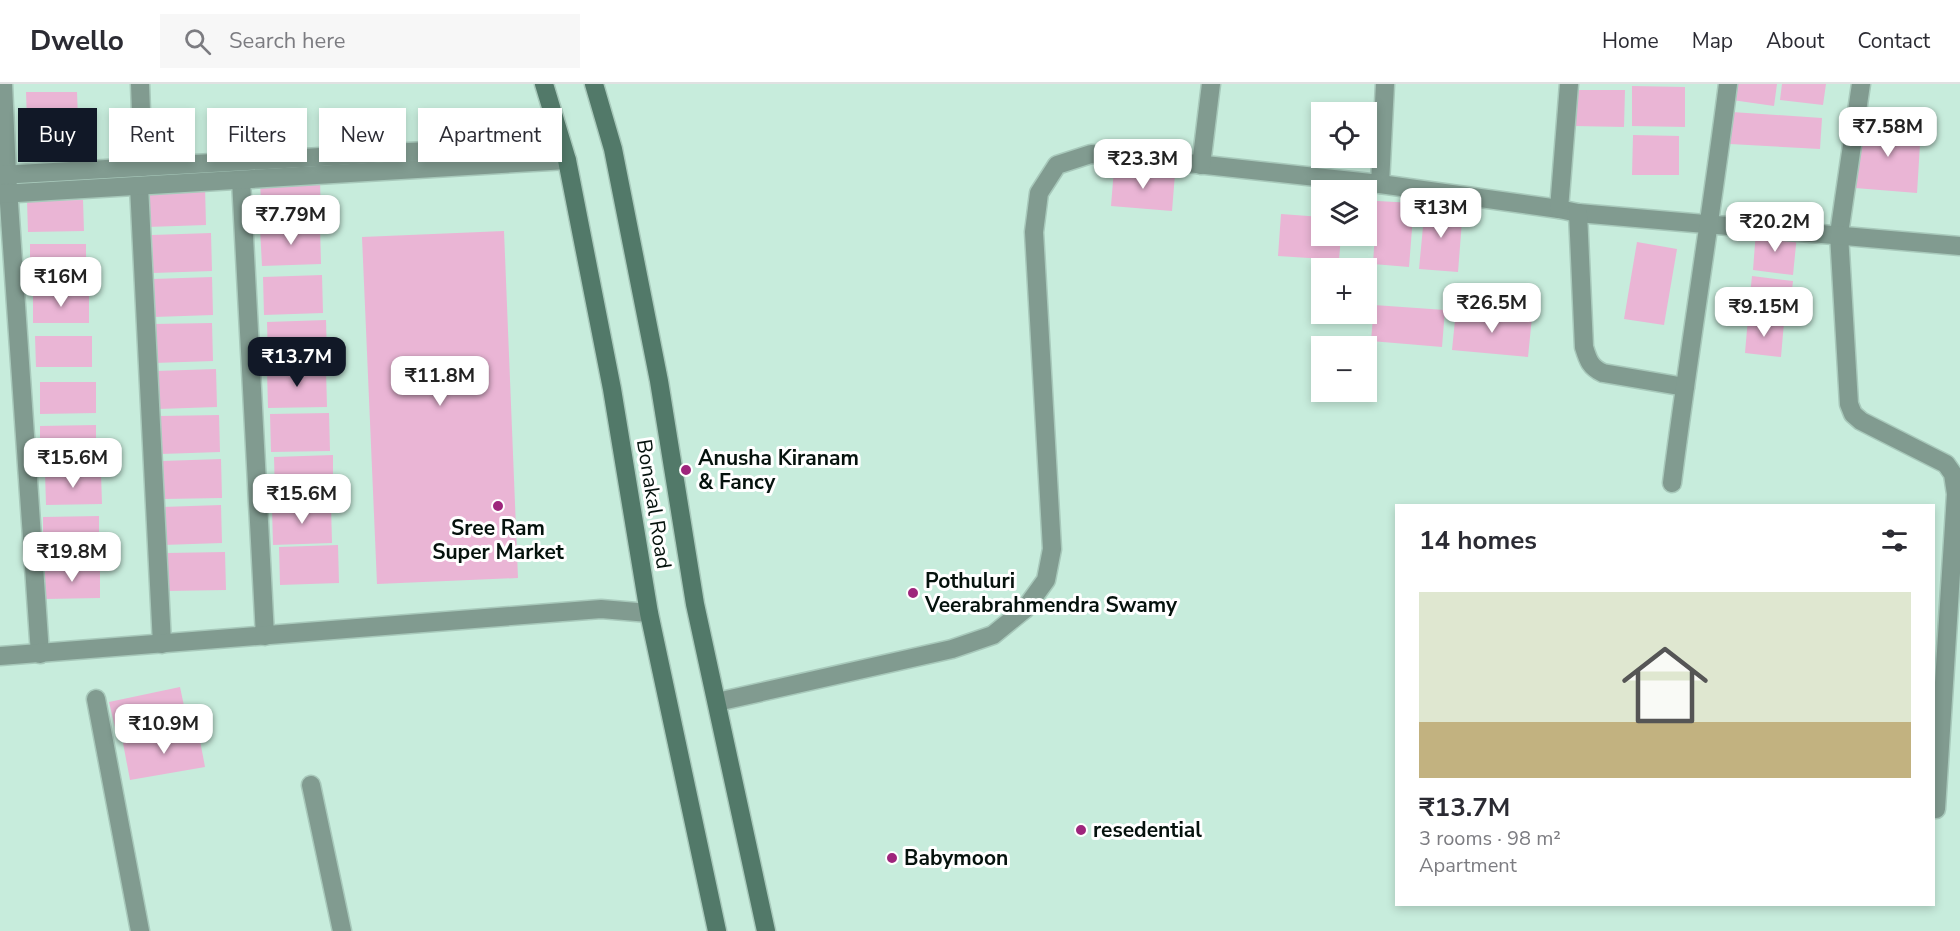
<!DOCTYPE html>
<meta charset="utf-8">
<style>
:root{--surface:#fff;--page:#f7f7f7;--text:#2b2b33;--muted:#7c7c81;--line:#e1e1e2;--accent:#111827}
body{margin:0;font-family:"Nunito Sans",sans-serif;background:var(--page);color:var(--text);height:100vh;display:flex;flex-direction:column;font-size:22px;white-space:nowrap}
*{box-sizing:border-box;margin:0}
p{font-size:20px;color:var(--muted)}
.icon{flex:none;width:33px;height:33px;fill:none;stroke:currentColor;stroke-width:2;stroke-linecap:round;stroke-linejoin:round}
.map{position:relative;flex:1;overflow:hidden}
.details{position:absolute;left:1395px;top:420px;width:540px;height:402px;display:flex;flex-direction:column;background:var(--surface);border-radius:0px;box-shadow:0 3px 9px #0003}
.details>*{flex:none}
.top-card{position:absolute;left:18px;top:24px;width:570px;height:54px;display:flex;gap:12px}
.tools{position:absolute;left:1311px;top:18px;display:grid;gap:12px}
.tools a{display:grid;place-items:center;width:66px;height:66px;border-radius:0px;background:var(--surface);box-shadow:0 3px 9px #0003;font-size:30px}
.price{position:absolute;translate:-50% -51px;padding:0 14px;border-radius:12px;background:#fff;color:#222;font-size:20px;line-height:39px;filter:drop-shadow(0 2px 3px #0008)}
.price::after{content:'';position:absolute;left:50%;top:36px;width:18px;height:14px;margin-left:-9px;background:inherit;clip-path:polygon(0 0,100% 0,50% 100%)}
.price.on{background:var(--accent);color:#fff}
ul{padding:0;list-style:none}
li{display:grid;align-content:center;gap:12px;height:318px;padding:0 24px}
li+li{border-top:2px solid var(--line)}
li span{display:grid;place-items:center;height:186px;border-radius:0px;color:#555}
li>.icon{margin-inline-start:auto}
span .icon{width:108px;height:108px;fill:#fffc;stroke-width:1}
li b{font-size:26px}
h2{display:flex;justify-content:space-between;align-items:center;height:72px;padding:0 24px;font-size:26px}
.chip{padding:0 21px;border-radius:0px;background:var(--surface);box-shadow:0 3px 9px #0003;font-size:21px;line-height:54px}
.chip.on{background:var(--accent);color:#fff}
header{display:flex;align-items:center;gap:36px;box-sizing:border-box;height:84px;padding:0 30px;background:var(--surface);border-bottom:2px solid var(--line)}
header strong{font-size:28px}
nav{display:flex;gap:33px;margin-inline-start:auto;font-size:21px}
.search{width:420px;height:54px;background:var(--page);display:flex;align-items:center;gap:15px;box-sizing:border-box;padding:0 21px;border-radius:0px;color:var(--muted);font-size:22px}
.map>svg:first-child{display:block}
.building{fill:#eab5d5}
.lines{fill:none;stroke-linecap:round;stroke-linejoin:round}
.street-tunnel{stroke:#aacbbd;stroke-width:18;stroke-dasharray:18 9;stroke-linecap:butt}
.street-casing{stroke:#a8c9bb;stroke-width:21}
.secondary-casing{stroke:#a8c9bb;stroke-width:21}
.street{stroke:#819b90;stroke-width:18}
.secondary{stroke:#527969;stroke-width:18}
.poi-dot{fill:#9e257c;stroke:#fff;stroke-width:2}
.labels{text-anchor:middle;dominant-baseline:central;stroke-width:6;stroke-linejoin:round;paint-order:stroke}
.poi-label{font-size:21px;font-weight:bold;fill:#05120d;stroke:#fff;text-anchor:start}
.street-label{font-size:21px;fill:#05120d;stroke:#fff}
</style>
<header>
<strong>Dwello</strong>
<div class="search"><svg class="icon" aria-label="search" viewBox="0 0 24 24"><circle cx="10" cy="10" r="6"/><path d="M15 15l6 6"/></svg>Search here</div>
<nav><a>Home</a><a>Map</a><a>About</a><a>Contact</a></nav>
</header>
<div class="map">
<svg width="1960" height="847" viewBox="0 0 1960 847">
<rect width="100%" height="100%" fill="#c7ecdc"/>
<g class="building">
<polygon points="1734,0 1777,0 1774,22 1732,16"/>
<polygon points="1782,0 1826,0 1823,21 1780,16"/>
<polygon points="1632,2 1685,3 1685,43 1632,42"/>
<polygon points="1575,6 1625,6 1624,43 1575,42"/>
<polygon points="26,8 77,8 78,35 27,36"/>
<polygon points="1732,28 1822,34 1820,65 1730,60"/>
<polygon points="1859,39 1921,44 1917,109 1855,104"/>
<polygon points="1633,51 1679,52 1679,91 1632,91"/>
<polygon points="1114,85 1175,90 1172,127 1111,122"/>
<polygon points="320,96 321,134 262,136 260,98"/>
<polygon points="205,103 206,141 147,143 145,104"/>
<polygon points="83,116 84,147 28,148 27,117"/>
<polygon points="1377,117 1414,119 1409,183 1373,180"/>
<polygon points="1425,121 1463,124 1458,188 1419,185"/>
<polygon points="1281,130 1322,133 1322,152 1341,152 1339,176 1278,172"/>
<polygon points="320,142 321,180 262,182 260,144"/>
<polygon points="504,147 518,494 377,500 362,153"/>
<polygon points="1756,147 1797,151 1793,191 1753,186"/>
<polygon points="211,149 212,187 153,189 152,151"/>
<polygon points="1637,158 1677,165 1664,241 1624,235"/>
<rect x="30" y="160" width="56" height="32"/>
<polygon points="322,191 323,229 264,231 263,193"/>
<polygon points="1752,192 1793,197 1789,234 1748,230"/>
<polygon points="212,193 213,231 154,233 153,195"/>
<rect x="33" y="208" width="56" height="31"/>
<polygon points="1374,221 1445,226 1442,263 1371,257"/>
<polygon points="1456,226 1532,233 1528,273 1452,266"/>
<polygon points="1748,234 1784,238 1781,273 1745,269"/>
<polygon points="326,236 327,274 268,276 267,238"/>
<polygon points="212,239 213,277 154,279 153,240"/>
<polygon points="35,252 92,252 92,283 36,283"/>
<polygon points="216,285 217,323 158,325 156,287"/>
<polygon points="326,285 327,323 268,324 267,286"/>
<polygon points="40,298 96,298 96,329 40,330"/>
<polygon points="329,329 330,367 271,368 270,330"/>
<polygon points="219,331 220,368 161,370 160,332"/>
<polygon points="96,341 96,373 40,373 40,342"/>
<polygon points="333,371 333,409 275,411 274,373"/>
<polygon points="221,375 222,414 163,415 162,377"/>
<polygon points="45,389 101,389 102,420 46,421"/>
<polygon points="221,421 222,459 163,461 162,423"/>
<polygon points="331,421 332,459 273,461 272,423"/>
<polygon points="99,432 99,464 43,465 43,433"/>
<polygon points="338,461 339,499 280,501 279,463"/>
<polygon points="225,468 226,506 167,507 166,469"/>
<polygon points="100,483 100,514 45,515 44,484"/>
<polygon points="180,603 187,636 117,652 109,618"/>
<polygon points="198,646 205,683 130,696 123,659"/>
</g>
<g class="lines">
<polyline class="street-tunnel" points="1121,73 1178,78"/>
<defs>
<g id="street">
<polyline points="3,0 7,90 40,570"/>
<polyline points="140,0 143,83"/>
<polyline points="1861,0 1839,150 1849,320 1853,330 1861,337 1946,380 1953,390 1956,410 1936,725"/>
<polyline points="1178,78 1380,100 1559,125 1578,129 1960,162"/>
<polyline points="1201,81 1211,0"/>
<polyline points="0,91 497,63 559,53"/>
<polyline points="241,96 265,552"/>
<polyline points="1380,100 1385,0"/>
<polyline points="139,102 162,560"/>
<polyline points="0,110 567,76"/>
<polyline points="1559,125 1569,0"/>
<path d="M1578 129 1584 263C1588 276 1590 283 1603 289L1685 303"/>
<path d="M1672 399C1689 266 1711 133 1728 0"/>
<polyline points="0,572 601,525 649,529"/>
<polyline points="96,615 140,847"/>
<polyline points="717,618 952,565 993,551 1025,525 1046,496 1052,465 1034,148 1039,109 1057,81 1091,70 1121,73"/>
<polyline points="311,701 342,847"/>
</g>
<g id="secondary">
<polyline points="544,0 567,76 612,305 649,529 717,847"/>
<polyline points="594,0 613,65 659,297 695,520 766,847"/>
</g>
</defs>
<use href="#street" class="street-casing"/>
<use href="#secondary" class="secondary-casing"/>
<use href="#street" class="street"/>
<use href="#secondary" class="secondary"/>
</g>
<g class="poi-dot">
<circle cx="686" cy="386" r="6"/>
<circle cx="498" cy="422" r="6"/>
<circle cx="913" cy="509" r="6"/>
<circle cx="1081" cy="746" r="6"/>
<circle cx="892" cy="774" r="6"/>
</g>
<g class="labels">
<g class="poi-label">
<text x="698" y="374">Anusha Kiranam<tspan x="698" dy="24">&amp; Fancy</tspan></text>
<text x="498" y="444" text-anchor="middle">Sree Ram<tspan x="498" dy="24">Super Market</tspan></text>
<text x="925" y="497">Pothuluri<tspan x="925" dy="24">Veerabrahmendra Swamy</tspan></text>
<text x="1093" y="746">resedential</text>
<text x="904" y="774">Babymoon</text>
</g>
<g class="street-label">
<text transform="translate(654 420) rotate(81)">Bonakal Road</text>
</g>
</g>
</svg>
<div class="tools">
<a><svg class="icon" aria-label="locate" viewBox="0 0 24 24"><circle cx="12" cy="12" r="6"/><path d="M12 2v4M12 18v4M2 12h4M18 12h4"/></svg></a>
<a><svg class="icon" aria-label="layers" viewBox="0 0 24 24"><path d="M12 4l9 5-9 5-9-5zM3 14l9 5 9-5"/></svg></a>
<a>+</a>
<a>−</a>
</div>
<b class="price" style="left:1888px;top:74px">₹7.58M</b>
<b class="price" style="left:1143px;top:106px">₹23.3M</b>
<b class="price" style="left:1441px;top:155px">₹13M</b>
<b class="price" style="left:291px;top:162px">₹7.79M</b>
<b class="price" style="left:1775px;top:169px">₹20.2M</b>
<b class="price" style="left:61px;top:224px">₹16M</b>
<b class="price" style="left:1492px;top:250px">₹26.5M</b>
<b class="price" style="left:1764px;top:254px">₹9.15M</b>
<b class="price on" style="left:297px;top:304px">₹13.7M</b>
<b class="price" style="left:440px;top:323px">₹11.8M</b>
<b class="price" style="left:73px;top:405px">₹15.6M</b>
<b class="price" style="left:302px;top:441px">₹15.6M</b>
<b class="price" style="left:72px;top:499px">₹19.8M</b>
<b class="price" style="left:164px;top:671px">₹10.9M</b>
<div class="top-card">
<a class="chip on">Buy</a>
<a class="chip">Rent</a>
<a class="chip">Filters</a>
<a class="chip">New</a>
<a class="chip">Apartment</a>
</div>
<section class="details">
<h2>14 homes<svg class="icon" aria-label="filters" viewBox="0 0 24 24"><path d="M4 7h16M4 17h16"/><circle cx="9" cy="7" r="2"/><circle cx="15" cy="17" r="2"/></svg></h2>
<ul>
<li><span style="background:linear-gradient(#dfe7d0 70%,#c2b280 0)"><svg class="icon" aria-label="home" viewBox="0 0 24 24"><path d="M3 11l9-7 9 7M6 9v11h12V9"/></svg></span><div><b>₹13.7M</b><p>3 rooms · 98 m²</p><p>Apartment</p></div></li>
</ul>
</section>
</div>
